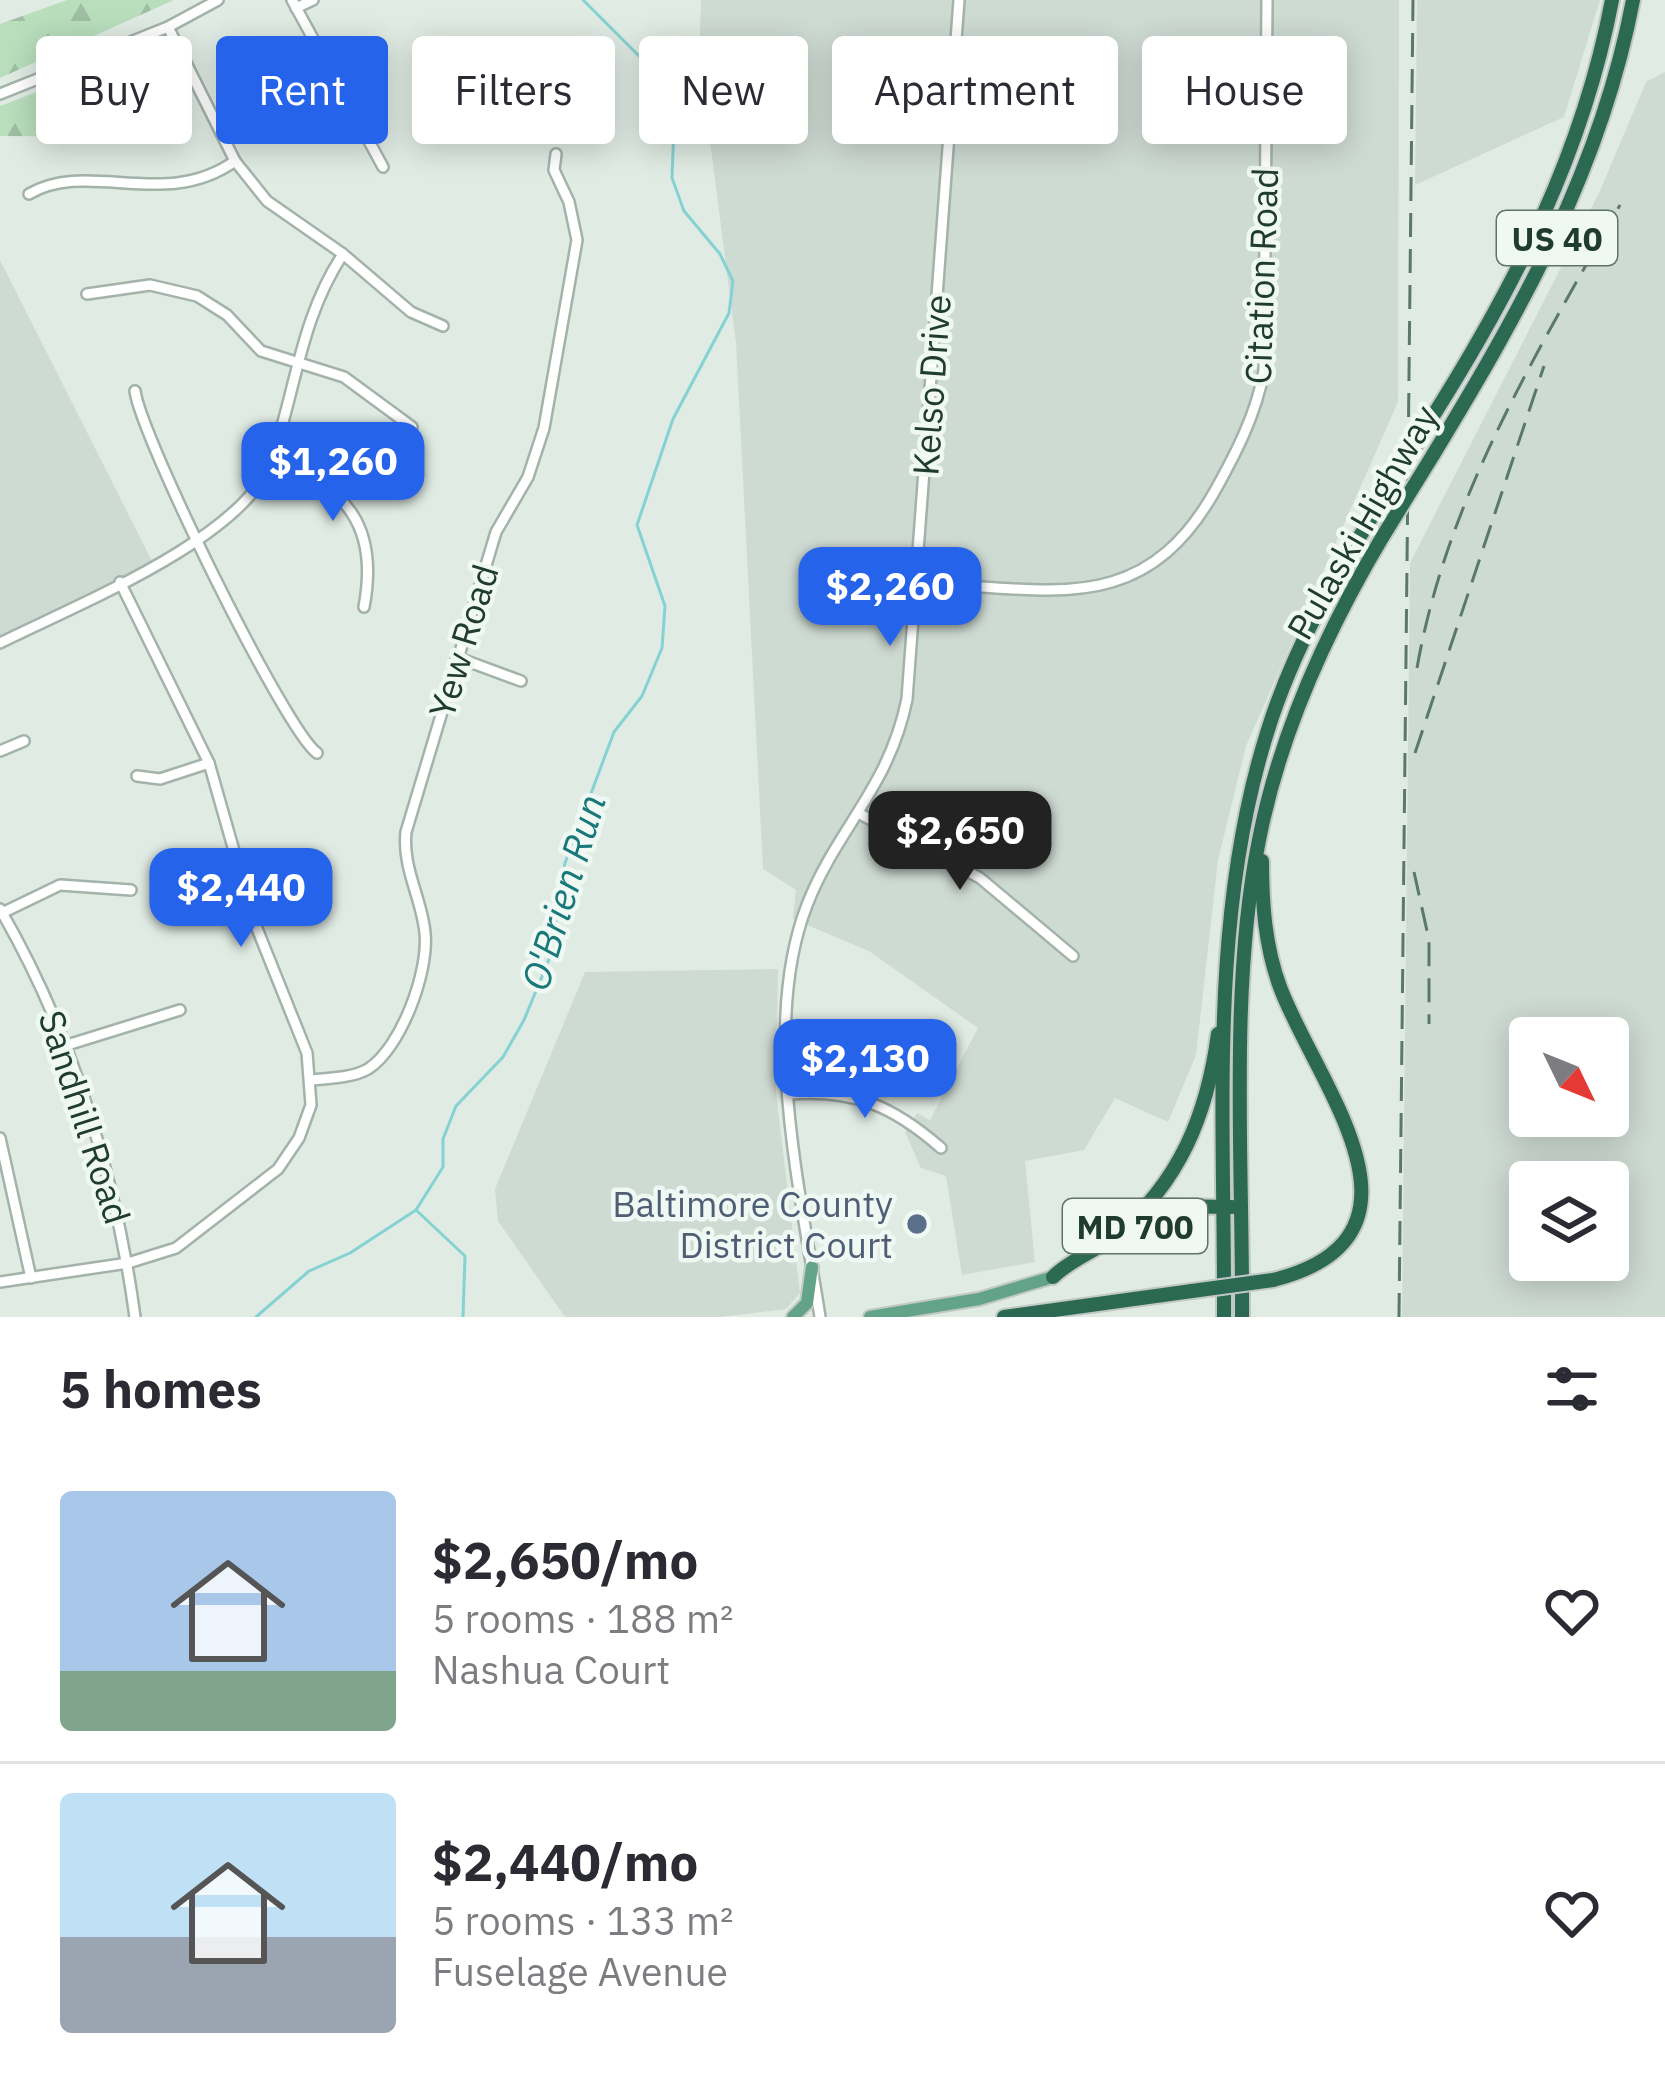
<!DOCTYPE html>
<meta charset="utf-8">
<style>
:root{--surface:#fff;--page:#f7f7f7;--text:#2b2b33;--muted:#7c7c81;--line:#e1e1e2;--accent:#2563eb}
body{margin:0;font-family:"IBM Plex Sans",sans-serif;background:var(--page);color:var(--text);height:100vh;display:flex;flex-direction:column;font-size:45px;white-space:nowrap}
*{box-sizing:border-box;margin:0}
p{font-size:39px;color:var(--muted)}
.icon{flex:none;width:66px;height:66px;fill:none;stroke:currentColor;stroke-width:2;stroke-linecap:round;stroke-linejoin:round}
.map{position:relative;height:1317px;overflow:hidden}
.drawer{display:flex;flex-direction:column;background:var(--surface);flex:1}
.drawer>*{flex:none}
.hud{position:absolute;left:36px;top:36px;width:1593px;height:108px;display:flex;gap:24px}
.needle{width:78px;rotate:133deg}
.fabs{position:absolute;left:1509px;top:1017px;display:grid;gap:24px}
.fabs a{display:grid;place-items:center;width:120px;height:120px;border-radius:12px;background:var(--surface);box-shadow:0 6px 30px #0003;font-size:60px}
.price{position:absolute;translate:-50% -102px;padding:0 27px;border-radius:24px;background:var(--accent);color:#fff;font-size:39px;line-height:78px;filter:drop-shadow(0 3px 6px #0008)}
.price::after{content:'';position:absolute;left:50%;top:72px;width:36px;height:27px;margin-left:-18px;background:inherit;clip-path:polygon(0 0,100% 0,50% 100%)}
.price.on{background:#222;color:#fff}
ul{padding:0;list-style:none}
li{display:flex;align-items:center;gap:36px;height:300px;padding:0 60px}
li+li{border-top:3px solid var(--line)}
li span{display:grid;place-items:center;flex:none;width:336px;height:240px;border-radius:12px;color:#555}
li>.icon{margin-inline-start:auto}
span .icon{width:144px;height:144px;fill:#fffc;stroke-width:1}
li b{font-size:51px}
h2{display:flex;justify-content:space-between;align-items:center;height:144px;padding:0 60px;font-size:51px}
.chip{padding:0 42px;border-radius:12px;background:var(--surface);box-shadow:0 6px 30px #0003;font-size:42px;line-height:108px}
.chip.on{background:var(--accent);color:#fff}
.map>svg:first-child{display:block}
.built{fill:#cedbd3;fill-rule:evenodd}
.forest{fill:url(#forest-firs)}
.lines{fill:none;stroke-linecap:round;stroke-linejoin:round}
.stream{stroke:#85d2d3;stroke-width:3}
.minor-casing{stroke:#a3b3aa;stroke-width:14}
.major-casing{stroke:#c1c8c5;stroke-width:16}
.highway-casing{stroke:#c1c8c5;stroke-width:18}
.minor{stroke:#fff;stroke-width:9}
.major{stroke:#62a389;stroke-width:12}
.highway{stroke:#2b6953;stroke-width:14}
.rail{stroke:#5a786c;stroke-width:3;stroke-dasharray:24 12;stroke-linecap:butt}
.highway-bridge-casing{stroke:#c1c8c5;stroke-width:18;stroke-linecap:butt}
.highway-bridge{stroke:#2b6953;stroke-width:14}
.service-dot{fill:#5c6f8a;stroke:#f0f8f3;stroke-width:4.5}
.labels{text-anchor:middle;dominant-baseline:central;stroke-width:9;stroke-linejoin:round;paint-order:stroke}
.shield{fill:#f0f8f3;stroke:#5e746a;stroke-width:3}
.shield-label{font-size:33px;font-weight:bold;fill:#203c30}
.street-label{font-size:36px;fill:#203c30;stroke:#f0f8f3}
.service-label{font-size:36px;fill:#4e5e75;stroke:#f0f8f3;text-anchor:end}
.water-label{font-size:39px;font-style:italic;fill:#18787a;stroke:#f0f8f3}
</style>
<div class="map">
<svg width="1665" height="1317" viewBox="0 0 1665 1317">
<defs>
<pattern id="forest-firs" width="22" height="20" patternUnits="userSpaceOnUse" patternTransform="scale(3)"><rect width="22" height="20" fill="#b8debc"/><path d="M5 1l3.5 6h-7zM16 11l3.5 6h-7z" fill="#9ebfa2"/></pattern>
</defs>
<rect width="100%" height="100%" fill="#e0ebe4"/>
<g class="built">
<polygon points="701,0 1399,0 1398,402 1246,746 1218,860 1196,1055 1168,1122 1115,1098 1084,1150 1025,1161 1035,1262 962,1275 946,1176 921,1168 905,1132 917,1113 930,1120 978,1028 869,951 793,919 796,890 763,869 736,343 699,55"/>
<polygon points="1417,0 1600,0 1564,117 1415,185"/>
<path d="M1665 72V1317H1402L1410 563 1599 193 1646 82ZM1530 1038H1608V1116H1530ZM1530 1182H1608V1260H1530Z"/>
<polygon points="0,260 153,563 0,642"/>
<polygon points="778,969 776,1093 800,1293 786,1309 720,1317 565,1317 498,1221 495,1189 585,972"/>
</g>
<g class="forest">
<polygon points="67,0 174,0 0,78 0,24"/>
<polygon points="122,60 163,137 0,136 0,106"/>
</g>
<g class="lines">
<g class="stream">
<polyline points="256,1317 309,1271 350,1253 416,1210"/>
<polyline points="463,1317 465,1256 416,1210 443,1167 443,1139 456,1106 503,1057 524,1020 550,957 565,863 614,732 642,696 662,648 665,606 637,525 673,419 729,313 733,281 720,254 684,211 672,178 674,125 660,77 583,0"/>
</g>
<defs>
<g id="minor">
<polyline points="292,0 383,167"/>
<polyline points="296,8 313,0"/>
<polyline points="168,27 235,161 267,201 343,254 411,312 443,326"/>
<polyline points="0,94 168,27 218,0"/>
<path d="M29 194C88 159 165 211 235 161"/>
<polyline points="87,294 150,285 197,296 227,315 261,351 344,377 412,427"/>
<path d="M135 391C141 437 285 730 317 753"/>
<path d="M271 463C347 484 379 527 364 607"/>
<path d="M916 583C1046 587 1142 622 1216 489 1237 451 1256 414 1264 371L1267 0"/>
<path d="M0 643C74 606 243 539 271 462 296 390 300 319 343 254"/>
<polyline points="456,657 521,681"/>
<polyline points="0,751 24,741"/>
<polyline points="137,776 160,779 209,763"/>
<polyline points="862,815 980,878 1073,956"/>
<path d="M0 909C71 1031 116 1177 135 1317"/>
<polyline points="0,914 60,885 131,890"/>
<polyline points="64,1046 180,1010"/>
<path d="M312 1080C330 1078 352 1078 368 1069 401 1048 429 972 425 933 422 899 402 868 406 832L496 532 528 477 544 428 577 240 569 202 554 170 556 154"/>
<path d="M789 1094C854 1089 893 1106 941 1148"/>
<polyline points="0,1138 31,1278"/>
<polyline points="0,1282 128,1263 176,1248 278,1169 299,1138 311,1105 307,1053 254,921 209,763 120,582"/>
<path d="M820 1317C801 1193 760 1026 807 905 837 828 889 788 907 699L959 0"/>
</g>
<g id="major">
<polyline points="793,1317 807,1303 812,1267"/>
<polyline points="870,1317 979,1299 1053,1277"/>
</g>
<g id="highway">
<path d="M1433 416C1515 286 1583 153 1612 0"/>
<path d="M1433 455C1521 310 1601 169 1633 0"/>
<path d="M1262 861C1262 904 1265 946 1280 987 1315 1082 1448 1236 1273 1280"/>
<polyline points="1144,1218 1162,1206 1232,1207"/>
<path d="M1053 1277C1070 1260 1096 1251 1115 1236 1180 1182 1207 1115 1218 1034"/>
<polyline points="1004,1317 1192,1291"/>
<path d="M1224 1317C1225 1123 1208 921 1267 733 1293 648 1338 571 1385 495"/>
<path d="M1242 1317C1243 1165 1229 988 1259 840 1280 732 1327 630 1383 536"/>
</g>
</defs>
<use href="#minor" class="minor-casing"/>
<use href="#major" class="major-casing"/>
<use href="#highway" class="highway-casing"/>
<use href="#minor" class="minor"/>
<use href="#major" class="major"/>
<use href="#highway" class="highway"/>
<g class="rail">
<path d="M1417 668C1447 497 1537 353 1620 205"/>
<polyline points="1415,753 1544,366"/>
<polyline points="1414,872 1429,940 1429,1024"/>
<polyline points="1399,1317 1413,0"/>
</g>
<defs>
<g id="highway-bridge">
<polyline points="1385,495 1433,416"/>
<polyline points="1383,536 1433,455"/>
<polyline points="1192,1291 1273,1280"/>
</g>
</defs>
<use href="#highway-bridge" class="highway-bridge-casing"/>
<use href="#highway-bridge" class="highway-bridge"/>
</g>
<circle class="service-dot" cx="917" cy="1224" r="12"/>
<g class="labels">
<g class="shield">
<rect x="1497" y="211" width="120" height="54" rx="9"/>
<rect x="1063" y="1199" width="144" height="54" rx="9"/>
</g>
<g class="shield-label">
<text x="1557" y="238">US 40</text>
<text x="1135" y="1226">MD 700</text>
</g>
<g class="street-label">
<text transform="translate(1261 276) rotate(-88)">Citation Road</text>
<text transform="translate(931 385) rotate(-86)">Kelso Drive</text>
<text transform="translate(1362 522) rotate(-60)">Pulaski Highway</text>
<text transform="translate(463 641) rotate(-73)">Yew Road</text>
<text transform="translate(85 1117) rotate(72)">Sandhill Road</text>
</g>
<g class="service-label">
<text x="893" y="1203">Baltimore County<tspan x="893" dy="41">District Court</tspan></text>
</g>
<g class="water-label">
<text transform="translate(563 892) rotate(-73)">O'Brien Run</text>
</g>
</g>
</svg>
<div class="fabs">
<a><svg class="needle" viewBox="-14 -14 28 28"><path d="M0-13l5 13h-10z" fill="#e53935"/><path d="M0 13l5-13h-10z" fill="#7c7c81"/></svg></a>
<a><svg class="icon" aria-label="layers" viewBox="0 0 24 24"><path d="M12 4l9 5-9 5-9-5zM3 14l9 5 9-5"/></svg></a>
</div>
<b class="price" style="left:333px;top:524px">$1,260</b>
<b class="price" style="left:890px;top:649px">$2,260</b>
<b class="price on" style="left:960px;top:893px">$2,650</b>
<b class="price" style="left:241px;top:950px">$2,440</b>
<b class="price" style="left:865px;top:1121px">$2,130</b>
<div class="hud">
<a class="chip">Buy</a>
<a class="chip on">Rent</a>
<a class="chip">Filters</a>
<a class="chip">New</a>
<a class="chip">Apartment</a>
<a class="chip">House</a>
</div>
</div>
<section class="drawer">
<h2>5 homes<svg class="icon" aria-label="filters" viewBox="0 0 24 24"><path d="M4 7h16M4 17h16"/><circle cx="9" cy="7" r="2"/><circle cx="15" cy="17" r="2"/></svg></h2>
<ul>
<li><span style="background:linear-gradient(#a9c7e8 75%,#7fa58c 0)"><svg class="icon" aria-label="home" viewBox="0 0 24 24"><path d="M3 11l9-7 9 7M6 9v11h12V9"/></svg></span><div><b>$2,650/mo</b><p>5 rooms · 188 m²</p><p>Nashua Court</p></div><svg class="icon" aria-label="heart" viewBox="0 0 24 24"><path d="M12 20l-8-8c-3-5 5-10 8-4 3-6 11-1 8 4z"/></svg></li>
<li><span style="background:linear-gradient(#bfe0f5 60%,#9aa5b1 0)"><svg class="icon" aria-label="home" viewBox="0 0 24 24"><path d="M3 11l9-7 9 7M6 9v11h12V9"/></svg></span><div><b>$2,440/mo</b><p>5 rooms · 133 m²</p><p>Fuselage Avenue</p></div><svg class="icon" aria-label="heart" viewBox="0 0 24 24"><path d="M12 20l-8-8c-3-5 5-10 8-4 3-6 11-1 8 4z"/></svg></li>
</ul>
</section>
